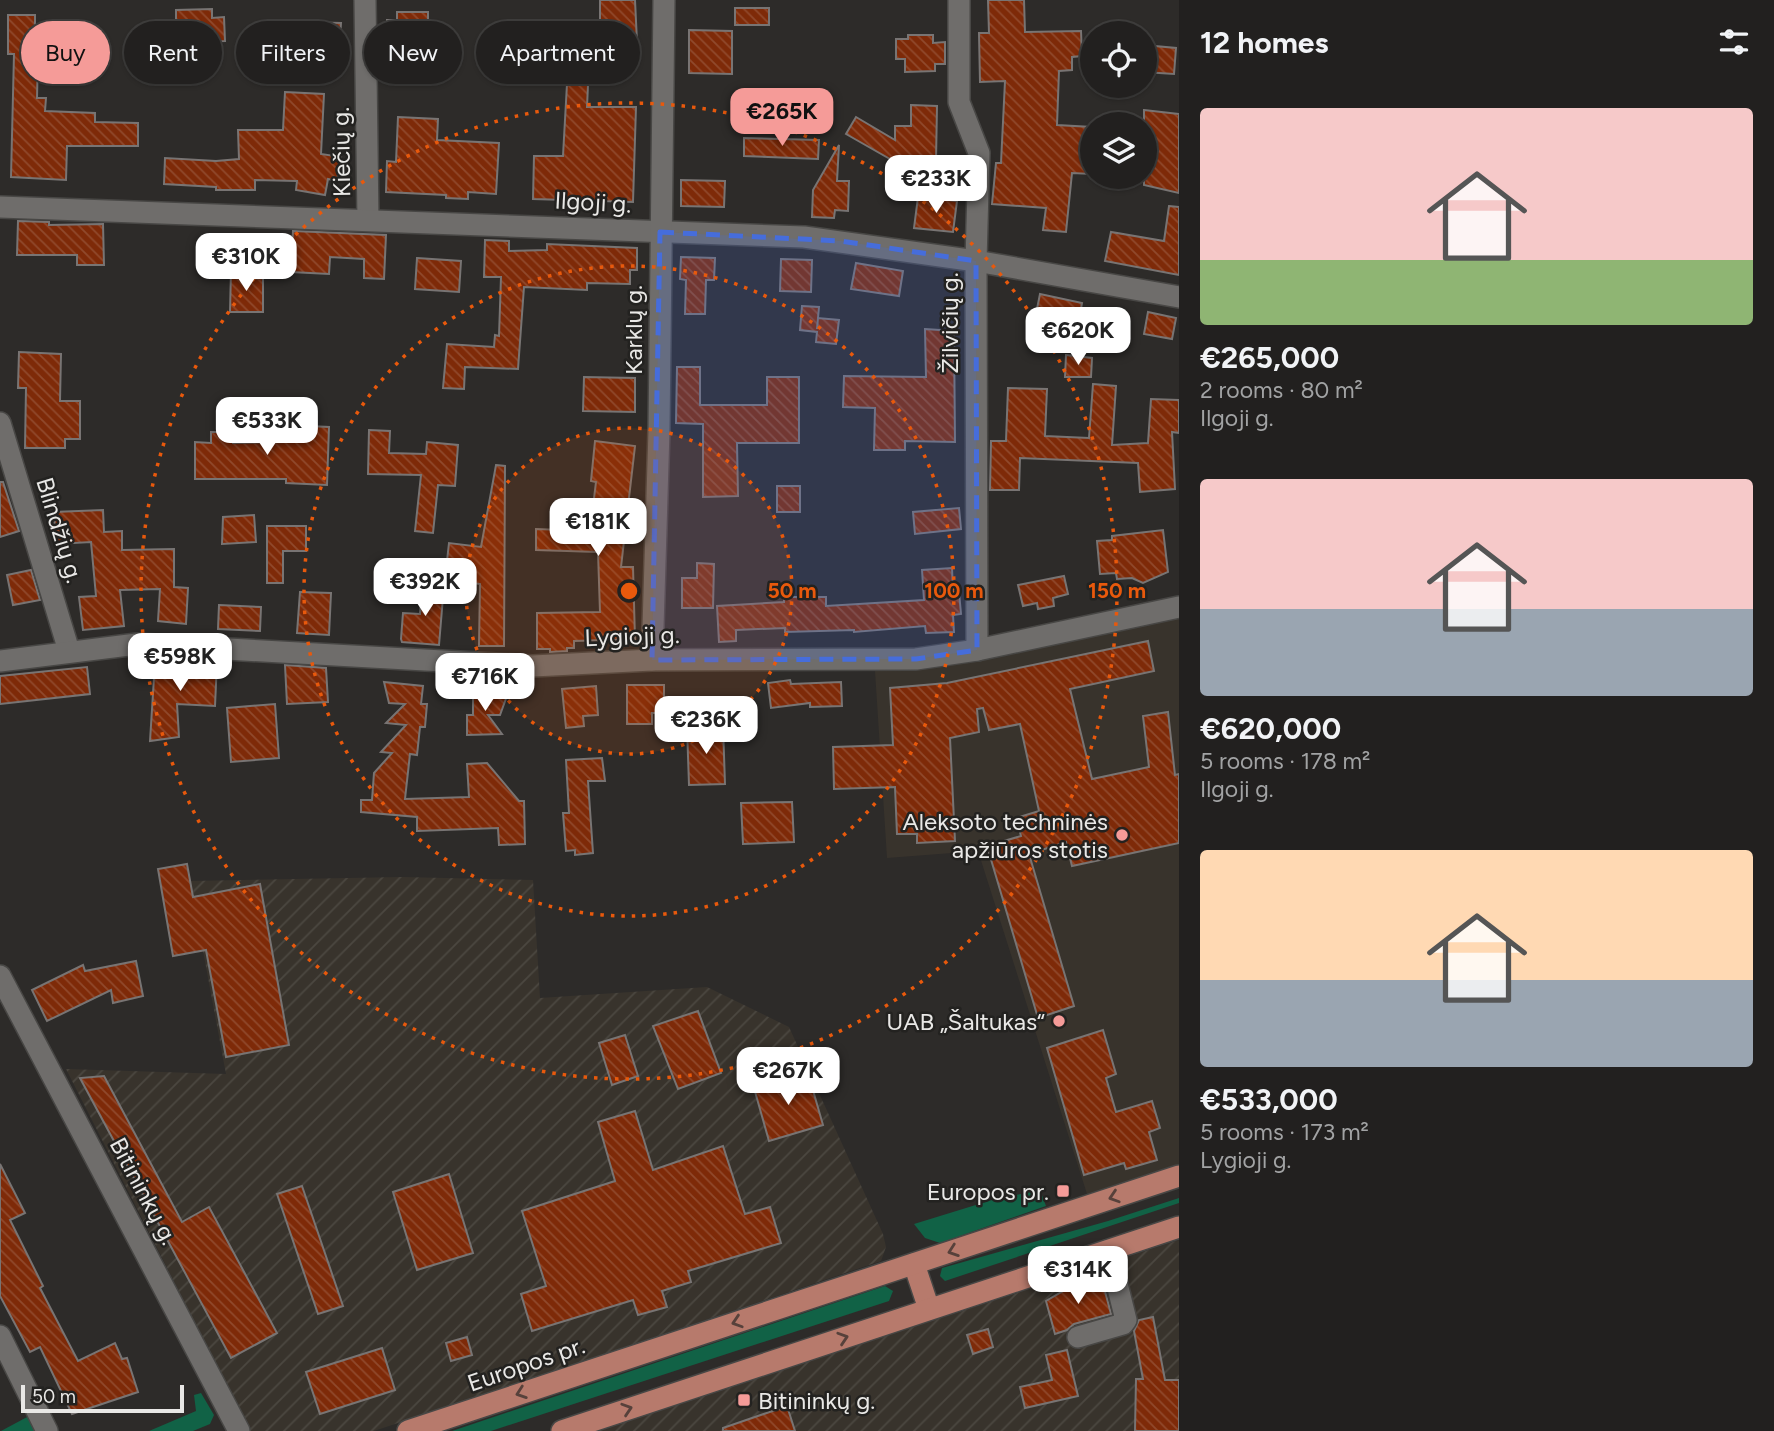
<!DOCTYPE html>
<meta charset="utf-8">
<style>
:root{--surface:#22201f;--page:#2a2828;--text:#f1f3f6;--muted:#a2a3a4;--line:#3f3e3d;--accent:#f59b98}
body{margin:0;font-family:Figtree,sans-serif;background:var(--page);color:var(--text);height:100vh;display:flex;flex-direction:column;font-size:26px;white-space:nowrap}
*{box-sizing:border-box;margin:0}
p{font-size:23px;color:var(--muted)}
.icon{flex:none;width:38px;height:38px;fill:none;stroke:currentColor;stroke-width:2;stroke-linecap:round;stroke-linejoin:round}
.map{position:relative;flex:1;overflow:hidden}
.drawer{display:flex;flex-direction:column;background:var(--surface);width:595px}
.drawer>*{flex:none}
.top-card{position:absolute;left:21px;top:21px;width:665px;height:63px;display:flex;gap:14px}
.controls{position:absolute;left:1080px;top:21px;display:grid;gap:14px}
.controls a{display:grid;place-items:center;width:77px;height:77px;border-radius:50%;background:var(--surface);box-shadow:0 2px 5px #0004,0 0 0 2px var(--line);font-size:35px}
.scale{position:absolute;left:21px;bottom:18px;width:163px;box-sizing:border-box;padding-left:7px;border:4px solid #e9e8e6;border-top:0;font-size:19px;line-height:24px;white-space:nowrap;color:#e9e8e6;-webkit-text-stroke:5px #232220;paint-order:stroke}
.price{position:absolute;translate:-50% -60px;padding:0 16px;border-radius:14px;background:#fff;color:#222;font-size:23px;line-height:46px;filter:drop-shadow(0 2px 4px #0008)}
.price::after{content:'';position:absolute;left:50%;top:42px;width:21px;height:16px;margin-left:-10px;background:inherit;clip-path:polygon(0 0,100% 0,50% 100%)}
.price.current{background:var(--accent);color:#111}
ul{padding:0;list-style:none}
li{display:grid;align-content:center;gap:14px;height:371px;padding:0 21px}
li span{display:grid;place-items:center;height:217px;border-radius:7px;color:#555}
li>.icon{margin-inline-start:auto}
span .icon{width:126px;height:126px;fill:#fffc;stroke-width:1}
li b{font-size:30px}
h2{display:flex;justify-content:space-between;align-items:center;height:84px;padding:0 21px;font-size:30px}
.tag{padding:0 24px;border-radius:32px;background:var(--surface);box-shadow:0 2px 5px #0004,0 0 0 2px var(--line);font-size:24px;line-height:63px}
.tag.current{background:var(--accent);color:#111}
main{display:flex;flex:1;min-height:0}
.map>svg:first-child{display:block}
.built{fill:#38332c}
.industrial{fill:url(#industrial-furrows)}
.grass{fill:#116246}
.building{fill:url(#building-back-hatch);stroke:#787473;stroke-width:2}
.lines{fill:none;stroke-linecap:round;stroke-linejoin:round}
.minor-casing{stroke:#484745;stroke-width:24}
.major-casing{stroke:#484745;stroke-width:24}
.minor{stroke:#6f6d6b;stroke-width:21}
.major{stroke:#b77a6c;stroke-width:21}
.oneway{stroke:#57413b}
.marked{fill:#466ddb;fill-opacity:0.2;stroke:#466ddb;stroke-width:5;stroke-dasharray:14 9;stroke-linejoin:round}
.ring{fill:none;stroke:#e8590c;stroke-width:3.5;stroke-dasharray:3.5 7}
.poi-dot{fill:#f59b98;stroke:#232220;stroke-width:2.5}
.labels{text-anchor:middle;dominant-baseline:central;stroke-width:5;stroke-linejoin:round;paint-order:stroke}
.street-label{font-size:24px;fill:#e9e8e6;stroke:#232220}
.poi-label{font-size:24px;fill:#e9e8e6;stroke:#232220;text-anchor:end}
.centre{fill:#e8590c;stroke:#232220;stroke-width:3.5}
.ring-label{font-size:21px;text-anchor:middle;font-weight:bold;fill:#e8590c;stroke:#232220;stroke-width:5;stroke-linejoin:round;paint-order:stroke}
</style>
<main>
<div class="map">
<svg width="1179" height="1431" viewBox="0 0 1179 1431">
<defs>
<pattern id="industrial-furrows" width="10" height="10" patternUnits="userSpaceOnUse" patternTransform="scale(1.75)"><rect width="10" height="10" fill="#38332c"/><path d="M-1 1l2-2M0 10L10 0M9 11l2-2" fill="none" stroke="#4b4740"/></pattern>
<pattern id="building-back-hatch" width="6" height="6" patternUnits="userSpaceOnUse" patternTransform="scale(1.75)"><rect width="6" height="6" fill="#7e2a08"/><path d="M-1 5l2 2M0 0l6 6M5-1l2 2" fill="none" stroke="#90492c"/></pattern>
</defs>
<rect width="100%" height="100%" fill="#2d2b29"/>
<polygon class="built" points="1179,616 1179,1165 1087,1194 978,851 887,858 875,671 992,659"/>
<g class="industrial">
<polygon points="402,877 533,880 540,998 707,987 789,1027 883,1234 886,1247 881,1261 374,1431 250,1431 66,1069 226,1074 190,881"/>
<polygon points="1179,1240 1179,1431 595,1431"/>
</g>
<g class="grass">
<polygon points="1040,1190 1046,1206 940,1243 925,1238 914,1224 992,1200"/>
<polygon points="1179,1198 1179,1203 945,1281 940,1276 942,1268 1108,1221"/>
<polygon points="885,1286 893,1291 889,1301 491,1431 452,1431"/>
<polygon points="201,1393 214,1415 210,1424 193,1431 149,1431 196,1411 194,1395"/>
<polygon points="29,1416 36,1431 1,1431"/>
</g>
<g class="building">
<polygon points="600,0 635,0 638,63 600,64"/>
<polygon points="988,0 1024,0 1025,32 1081,31 1082,56 1072,57 1072,70 1059,71 1057,125 1092,127 1092,174 1072,173 1066,232 1043,230 1046,208 992,204 996,163 1001,163 1005,81 980,82 979,33 989,33"/>
<rect x="735" y="8" width="34" height="17"/>
<polygon points="212,9 212,18 224,17 225,41 189,42 189,59 159,60 158,39 176,38 176,10"/>
<polygon points="397,12 428,12 428,58 414,58 414,70 388,70 387,20 397,20"/>
<polygon points="8,15 35,15 35,37 44,38 44,55 38,55 37,98 46,98 45,111 95,113 95,122 138,123 138,146 67,146 66,180 11,177 14,54 8,54"/>
<polygon points="301,22 341,23 339,55 300,54"/>
<polygon points="689,30 732,31 732,74 689,73"/>
<polygon points="908,35 933,35 933,43 945,42 945,64 935,64 935,71 905,72 905,59 896,59 896,39 908,39"/>
<polygon points="1144,45 1176,48 1174,74 1144,72"/>
<polygon points="567,84 588,85 587,107 636,107 633,202 533,199 534,156 563,156"/>
<polygon points="285,92 324,94 321,154 341,157 337,181 328,179 325,195 296,190 297,181 255,180 255,190 216,190 216,187 164,184 165,158 216,161 239,159 238,130 283,130"/>
<polygon points="807,96 828,97 826,122 806,111"/>
<polygon points="911,105 937,106 936,161 942,167 927,180 846,134 856,117 895,140 895,126 911,126"/>
<polygon points="1144,110 1179,114 1179,193 1144,185"/>
<polygon points="398,117 438,119 437,140 499,143 496,194 468,192 468,199 446,198 446,195 386,192 387,161 396,162"/>
<polygon points="744,138 819,140 818,159 744,156"/>
<polygon points="839,145 837,181 849,181 848,211 835,210 834,218 812,217 813,190"/>
<polygon points="681,180 725,181 724,207 681,206"/>
<polygon points="918,197 957,201 953,232 914,228"/>
<polygon points="1169,206 1179,207 1179,275 1105,261 1111,232 1164,241"/>
<polygon points="18,221 49,222 49,225 103,224 104,265 77,265 77,255 17,255"/>
<polygon points="293,231 386,235 384,279 364,278 364,259 330,257 329,274 291,272"/>
<polygon points="485,240 509,241 509,251 547,250 547,244 637,248 637,270 630,270 630,284 587,283 587,290 524,287 518,369 465,367 464,389 443,388 447,344 494,347 495,335 499,336 501,277 484,277"/>
<polygon points="681,257 715,258 714,280 706,280 705,314 685,314 686,280 680,279"/>
<polygon points="417,258 461,261 459,292 415,289"/>
<polygon points="781,259 812,260 811,292 780,291"/>
<polygon points="856,263 903,271 899,296 851,289"/>
<polygon points="231,271 248,271 248,279 263,278 263,312 230,312"/>
<polygon points="1040,294 1082,303 1076,337 1043,331 1044,326 1034,324"/>
<polygon points="802,306 819,307 817,329 818,318 839,320 836,344 816,342 817,332 800,330"/>
<polygon points="1148,312 1176,318 1172,339 1144,334"/>
<polygon points="925,329 954,331 955,442 905,441 905,450 874,450 875,408 843,407 844,376 926,377"/>
<polygon points="19,352 61,354 60,401 80,401 80,439 65,439 65,448 25,448 26,388 18,388"/>
<polygon points="1066,355 1092,358 1091,377 1065,377"/>
<polygon points="677,367 700,367 700,405 767,405 767,377 799,377 799,443 737,443 738,496 703,497 703,424 676,423"/>
<polygon points="584,377 635,378 635,412 583,411"/>
<polygon points="1093,384 1116,386 1112,445 1148,443 1151,399 1179,400 1179,433 1172,432 1175,489 1140,492 1138,463 1020,458 1019,490 990,490 991,441 1006,441 1008,388 1047,389 1045,436 1089,438"/>
<polygon points="287,425 329,427 327,485 286,483 286,479 195,479 195,442 211,443 211,432 233,432 233,443 287,442"/>
<polygon points="369,430 390,431 389,453 426,454 427,442 458,445 455,486 438,485 433,533 415,531 421,475 368,474"/>
<polygon points="595,441 635,446 621,567 633,567 635,639 574,641 574,648 567,648 567,651 550,652 550,649 537,649 537,613 600,612 598,552 536,550 536,529 590,531 596,482 591,481"/>
<polygon points="496,465 505,466 504,646 479,646 480,584 445,579 449,543 481,547"/>
<polygon points="0,482 3,482 19,531 0,537"/>
<rect x="777" y="486" width="23" height="26"/>
<polygon points="959,508 961,529 915,534 913,512"/>
<polygon points="103,510 104,532 122,531 122,550 174,549 174,587 188,588 186,624 158,621 160,589 120,590 124,626 83,630 79,597 96,596 91,542 56,544 54,512"/>
<polygon points="254,515 256,542 222,544 223,517"/>
<polygon points="267,526 306,526 306,551 283,551 283,583 267,583"/>
<polygon points="1163,530 1168,572 1143,583 1132,578 1117,579 1116,573 1100,574 1097,541 1112,540 1112,536"/>
<polygon points="697,563 714,564 713,608 682,608 682,578 697,578"/>
<polygon points="952,568 953,592 959,592 961,614 953,615 954,632 926,633 925,626 854,632 854,630 785,632 785,628 736,630 736,641 719,642 717,606 784,602 784,597 826,597 826,606 924,600 922,570"/>
<polygon points="31,570 40,600 13,605 7,575"/>
<polygon points="1064,576 1068,594 1053,598 1054,606 1038,609 1037,603 1023,606 1018,585"/>
<polygon points="422,583 444,585 439,645 402,642 401,639 403,613 420,614"/>
<polygon points="300,592 331,593 329,635 297,633"/>
<polygon points="219,605 261,607 260,631 218,629"/>
<polygon points="1148,641 1154,671 1070,689 1092,779 1149,767 1143,716 1168,712 1175,775 1179,774 1179,843 1072,866 1066,842 1029,854 1074,1006 1038,1018 987,846 1021,836 1016,818 1039,811 1020,724 989,730 983,708 977,709 979,732 950,738 955,841 917,843 917,834 897,834 895,787 834,789 833,747 893,745 890,688 947,683"/>
<polygon points="178,660 217,662 215,706 177,704 179,737 150,741 155,662"/>
<polygon points="285,665 326,668 328,702 287,704"/>
<polygon points="87,667 90,694 0,704 0,676"/>
<polygon points="790,680 791,684 841,682 842,706 810,707 810,703 771,708 768,683"/>
<polygon points="384,682 423,686 421,704 427,704 425,727 420,727 417,755 410,754 405,799 469,797 467,764 487,763 519,801 524,801 525,844 499,845 498,828 417,831 417,817 361,812 361,800 372,800 374,773 392,753 381,752 406,725 386,723 405,704 389,703"/>
<polygon points="627,685 664,685 664,713 652,713 652,724 627,724"/>
<polygon points="596,686 598,715 583,716 584,726 566,728 562,689"/>
<polygon points="473,693 508,693 500,715 488,715 502,734 467,735 467,715 473,715"/>
<polygon points="275,704 279,758 231,762 227,708"/>
<polygon points="723,726 725,784 689,785 687,727"/>
<polygon points="602,758 605,781 588,781 593,853 575,855 575,850 566,851 563,813 569,813 566,760"/>
<polygon points="792,802 794,842 743,844 741,803"/>
<polygon points="187,864 193,897 260,884 289,1045 226,1057 206,950 173,956 158,869"/>
<polygon points="136,961 143,996 113,1003 111,990 47,1021 32,990 83,965 85,971"/>
<polygon points="698,1011 721,1073 678,1089 653,1026"/>
<polygon points="1103,1030 1116,1074 1106,1078 1116,1112 1152,1101 1160,1128 1149,1132 1157,1160 1126,1169 1124,1163 1084,1175 1047,1048"/>
<polygon points="625,1035 638,1076 612,1085 599,1043"/>
<polygon points="808,1073 823,1125 769,1141 754,1088"/>
<polygon points="104,1076 182,1222 209,1207 277,1333 231,1358 80,1078"/>
<polygon points="635,1111 653,1170 723,1146 745,1214 770,1207 781,1243 688,1271 691,1282 662,1291 667,1307 638,1315 633,1300 532,1331 521,1294 546,1286 522,1211 615,1181 598,1122"/>
<polygon points="0,1164 25,1213 10,1220 43,1286 40,1288 78,1361 115,1343 122,1359 127,1358 138,1392 72,1414 40,1347 30,1352 0,1296"/>
<polygon points="449,1174 473,1253 417,1270 393,1192"/>
<polygon points="302,1186 343,1306 318,1314 277,1194"/>
<polygon points="1102,1280 1111,1314 1074,1324 1067,1330 1055,1334 1046,1301 1065,1290"/>
<polygon points="1153,1317 1165,1380 1179,1380 1179,1431 1135,1431 1136,1379 1143,1379 1134,1331 1139,1320"/>
<polygon points="988,1329 993,1347 973,1354 967,1335"/>
<polygon points="467,1337 472,1355 451,1361 446,1343"/>
<polygon points="382,1348 395,1390 320,1414 306,1372"/>
<polygon points="1067,1350 1078,1396 1025,1408 1020,1387 1052,1380 1046,1355"/>
<polygon points="787,1406 795,1431 723,1431 723,1428"/>
</g>
<g class="lines">
<defs>
<g id="minor">
<polyline points="365,0 368,220"/>
<polyline points="959,0 959,102 979,153 976,261 977,650"/>
<polyline points="0,207 804,237 976,261 1179,297"/>
<polyline points="0,423 69,651"/>
<polyline points="652,660 659,430 664,0"/>
<polyline points="0,661 137,644 533,666 652,660 916,659 977,650 1179,607"/>
<polyline points="0,976 239,1431"/>
<polyline points="0,1336 47,1431"/>
<polyline points="1078,1337 1123,1324 1126,1320 1113,1268 1107,1251"/>
</g>
<g id="major">
<polyline points="914,1264 929,1309"/>
<polyline points="408,1431 1179,1176"/>
<polyline points="562,1431 1179,1227"/>
</g>
</defs>
<use href="#minor" class="minor-casing"/>
<use href="#major" class="major-casing"/>
<use href="#minor" class="minor"/>
<use href="#major" class="major"/>
</g>
<defs><path id="oneway-chevron" d="M-2-3.5L2.5 0L-2 3.5" fill="none" stroke-width="1.6" stroke-linecap="round" stroke-linejoin="round" transform="scale(1.75)"/></defs>
<g class="oneway">
<use href="#oneway-chevron" transform="translate(1114 1197) rotate(162)"/>
<use href="#oneway-chevron" transform="translate(953 1251) rotate(161)"/>
<use href="#oneway-chevron" transform="translate(737 1322) rotate(162)"/>
<use href="#oneway-chevron" transform="translate(843 1338) rotate(-18)"/>
<use href="#oneway-chevron" transform="translate(521 1393) rotate(161)"/>
<use href="#oneway-chevron" transform="translate(627 1409) rotate(-18)"/>
</g>
<path class="marked" d="M660 232 841 241 976 261 977 650 916 659 652 660Z"/>
<circle cx="629" cy="591" r="163" fill="#e8590c" fill-opacity=".12"/>
<g class="ring">
<circle cx="629" cy="591" r="163"/>
<circle cx="629" cy="591" r="325"/>
<circle cx="629" cy="591" r="488"/>
</g>
<g class="poi-dot">
<circle cx="1122" cy="835" r="7"/>
<circle cx="1059" cy="1021" r="7"/>
<rect x="1056" y="1184" width="14" height="14" rx="3.5"/>
<rect x="737" y="1393" width="14" height="14" rx="3.5"/>
</g>
<g class="labels">
<g class="street-label">
<text transform="translate(341 152) rotate(-91)">Kiečių g.</text>
<text transform="translate(593 202) rotate(3)">Ilgoji g.</text>
<text transform="translate(949 323) rotate(-90)">Žilvičių g.</text>
<text transform="translate(633 330) rotate(-90)">Karklų g.</text>
<text transform="translate(60 530) rotate(73)">Blindžių g.</text>
<text transform="translate(632 636) rotate(-2)">Lygioji g.</text>
<text transform="translate(144 1191) rotate(62)">Bitininkų g.</text>
<text transform="translate(526 1364) rotate(-19)">Europos pr.</text>
</g>
<g class="poi-label">
<text x="1108" y="821">Aleksoto techninės<tspan x="1108" dy="28">apžiūros stotis</tspan></text>
<text x="1045" y="1021">UAB „Šaltukas“</text>
<text x="1049" y="1191">Europos pr.</text>
<text x="758" y="1400" text-anchor="start">Bitininkų g.</text>
</g>
</g>
<circle cx="629" cy="591" r="10" class="centre"/>
<g class="ring-label">
<text x="792" y="598">50 m</text>
<text x="954" y="598">100 m</text>
<text x="1117" y="598">150 m</text>
</g>
</svg>
<div class="controls">
<a><svg class="icon" aria-label="locate" viewBox="0 0 24 24"><circle cx="12" cy="12" r="6"/><path d="M12 2v4M12 18v4M2 12h4M18 12h4"/></svg></a>
<a><svg class="icon" aria-label="layers" viewBox="0 0 24 24"><path d="M12 4l9 5-9 5-9-5zM3 14l9 5 9-5"/></svg></a>
</div>
<div class="scale">50 m</div>
<b class="price current" style="left:782px;top:148px">€265K</b>
<b class="price" style="left:936px;top:215px">€233K</b>
<b class="price" style="left:246px;top:293px">€310K</b>
<b class="price" style="left:1078px;top:367px">€620K</b>
<b class="price" style="left:267px;top:457px">€533K</b>
<b class="price" style="left:598px;top:558px">€181K</b>
<b class="price" style="left:425px;top:618px">€392K</b>
<b class="price" style="left:180px;top:693px">€598K</b>
<b class="price" style="left:485px;top:713px">€716K</b>
<b class="price" style="left:706px;top:756px">€236K</b>
<b class="price" style="left:788px;top:1107px">€267K</b>
<b class="price" style="left:1078px;top:1306px">€314K</b>
<div class="top-card">
<a class="tag current">Buy</a>
<a class="tag">Rent</a>
<a class="tag">Filters</a>
<a class="tag">New</a>
<a class="tag">Apartment</a>
</div>
</div>
<section class="drawer">
<h2>12 homes<svg class="icon" aria-label="filters" viewBox="0 0 24 24"><path d="M4 7h16M4 17h16"/><circle cx="9" cy="7" r="2"/><circle cx="15" cy="17" r="2"/></svg></h2>
<ul>
<li><span style="background:linear-gradient(#f6c9c9 70%,#8fb573 0)"><svg class="icon" aria-label="home" viewBox="0 0 24 24"><path d="M3 11l9-7 9 7M6 9v11h12V9"/></svg></span><div><b>€265,000</b><p>2 rooms · 80 m²</p><p>Ilgoji g.</p></div></li>
<li><span style="background:linear-gradient(#f6c9c9 60%,#9aa5b1 0)"><svg class="icon" aria-label="home" viewBox="0 0 24 24"><path d="M3 11l9-7 9 7M6 9v11h12V9"/></svg></span><div><b>€620,000</b><p>5 rooms · 178 m²</p><p>Ilgoji g.</p></div></li>
<li><span style="background:linear-gradient(#ffd9b3 60%,#9aa5b1 0)"><svg class="icon" aria-label="home" viewBox="0 0 24 24"><path d="M3 11l9-7 9 7M6 9v11h12V9"/></svg></span><div><b>€533,000</b><p>5 rooms · 173 m²</p><p>Lygioji g.</p></div></li>
</ul>
</section>
</main>
